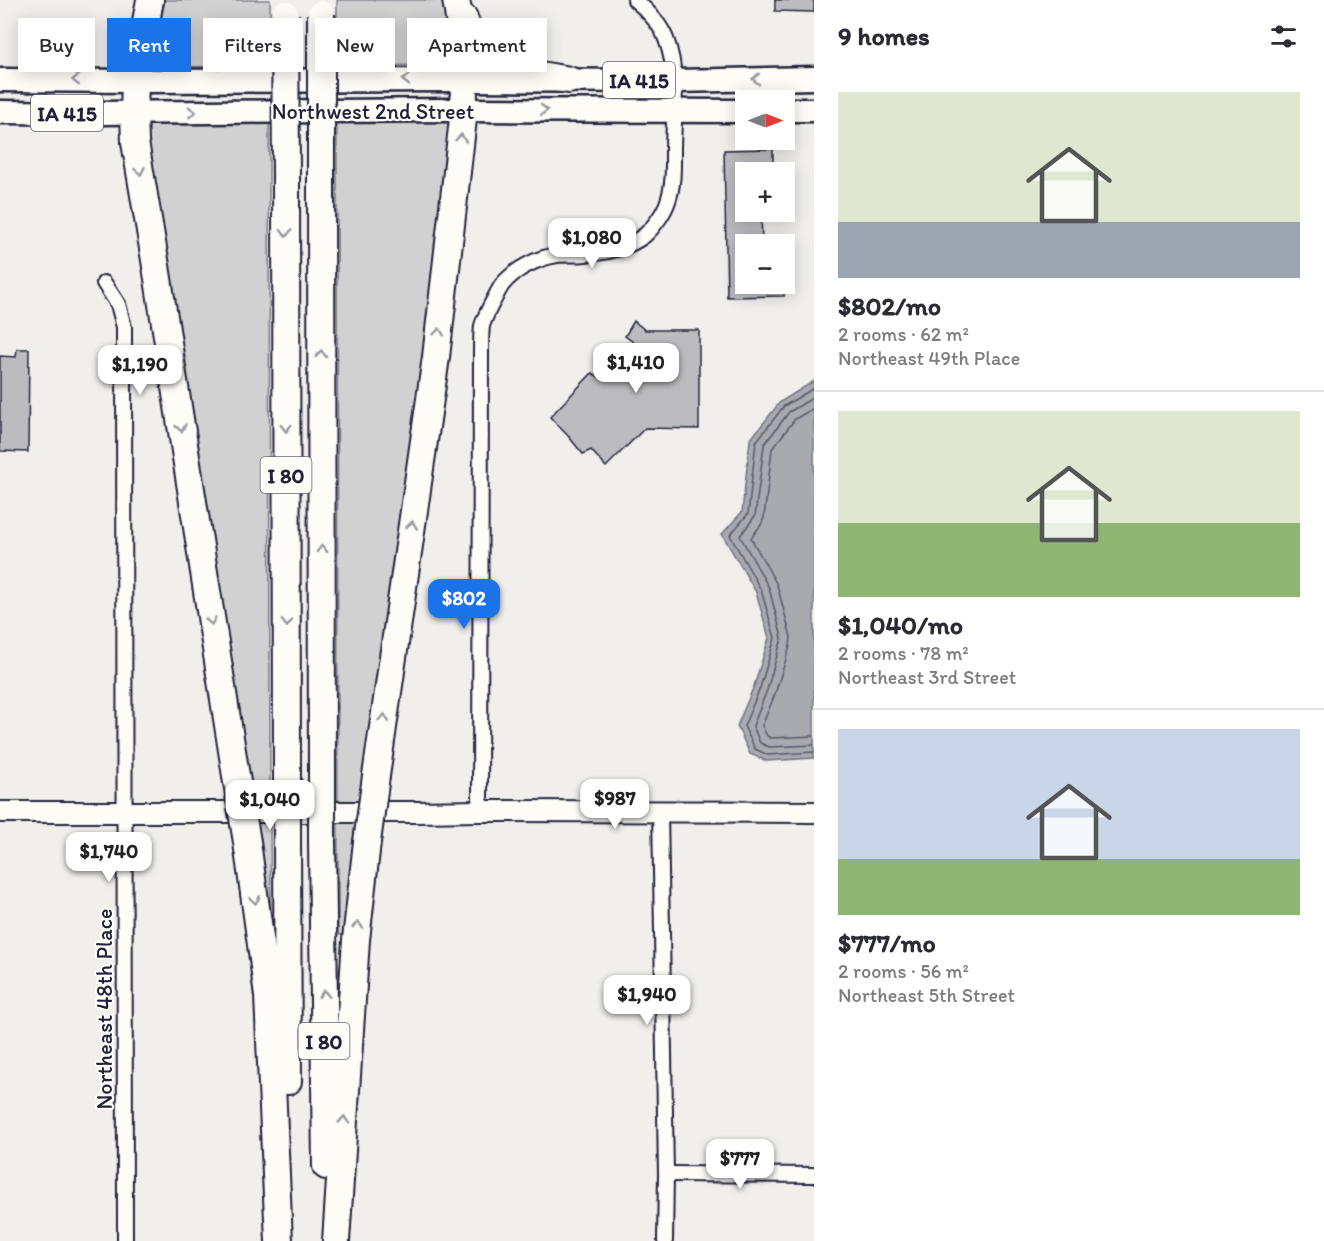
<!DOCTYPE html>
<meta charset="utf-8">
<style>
:root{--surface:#fff;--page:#f2f2f3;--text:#2b2b33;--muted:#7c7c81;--line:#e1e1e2;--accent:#1a73e8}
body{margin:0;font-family:Itim,sans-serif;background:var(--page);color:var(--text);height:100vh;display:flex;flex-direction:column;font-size:22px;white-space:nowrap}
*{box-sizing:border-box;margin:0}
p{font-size:20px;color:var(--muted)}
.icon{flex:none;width:33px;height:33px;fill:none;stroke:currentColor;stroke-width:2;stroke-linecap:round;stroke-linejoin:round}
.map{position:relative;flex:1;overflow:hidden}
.panel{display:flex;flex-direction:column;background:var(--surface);width:510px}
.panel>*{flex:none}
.guide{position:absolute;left:18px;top:18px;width:570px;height:54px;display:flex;gap:12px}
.needle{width:39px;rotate:90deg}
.tools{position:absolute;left:735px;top:90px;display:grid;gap:12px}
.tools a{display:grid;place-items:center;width:60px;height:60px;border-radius:0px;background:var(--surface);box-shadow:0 3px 15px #0003;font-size:30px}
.price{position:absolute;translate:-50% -51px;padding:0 14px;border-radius:12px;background:#fff;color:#222;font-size:20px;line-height:39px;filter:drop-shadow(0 2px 3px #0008)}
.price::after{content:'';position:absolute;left:50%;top:36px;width:18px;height:14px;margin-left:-9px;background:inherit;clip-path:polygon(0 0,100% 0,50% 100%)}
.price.on{background:var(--accent);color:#fff}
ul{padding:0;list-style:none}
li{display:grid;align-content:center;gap:12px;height:318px;padding:0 24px}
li+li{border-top:2px solid var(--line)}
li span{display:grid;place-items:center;height:186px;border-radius:0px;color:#555}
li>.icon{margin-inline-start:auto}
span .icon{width:108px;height:108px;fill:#fffc;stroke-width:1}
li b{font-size:26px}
h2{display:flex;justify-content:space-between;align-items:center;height:72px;padding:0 24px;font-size:26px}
.tag{padding:0 21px;border-radius:0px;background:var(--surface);box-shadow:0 3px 15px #0003;font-size:21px;line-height:54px}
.tag.on{background:var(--accent);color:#fff}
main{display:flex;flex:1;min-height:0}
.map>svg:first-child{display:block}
.green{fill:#d2d1d1;stroke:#7a7a86;stroke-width:1.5}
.water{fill:#a9a9b0;stroke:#737381;stroke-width:1.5}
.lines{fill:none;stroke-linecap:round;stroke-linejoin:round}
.shore{stroke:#58586a;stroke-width:1.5}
.building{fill:#bcbcc0;stroke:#22223b;stroke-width:1.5}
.street-casing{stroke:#22223b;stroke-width:18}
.secondary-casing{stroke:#22223b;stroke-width:24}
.primary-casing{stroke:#22223b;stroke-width:27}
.highway-casing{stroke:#22223b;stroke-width:30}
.street{stroke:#fdfcf7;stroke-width:14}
.secondary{stroke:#fdfcf7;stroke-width:20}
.primary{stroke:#fdfcf7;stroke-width:22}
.highway{stroke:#fdfcf7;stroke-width:26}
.highway-bridge-casing{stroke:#22223b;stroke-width:30;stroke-linecap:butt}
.highway-bridge{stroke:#fdfcf7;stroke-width:26}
.oneway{stroke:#9a9aa2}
.labels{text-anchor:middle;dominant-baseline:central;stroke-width:4.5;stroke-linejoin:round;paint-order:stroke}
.shield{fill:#fdfcf7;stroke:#646373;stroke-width:1.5}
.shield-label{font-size:21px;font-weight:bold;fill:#22223b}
.street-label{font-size:22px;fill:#22223b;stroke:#fdfcf7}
</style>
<main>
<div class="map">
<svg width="814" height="1241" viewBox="0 0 814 1241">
<rect width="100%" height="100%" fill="#f0efec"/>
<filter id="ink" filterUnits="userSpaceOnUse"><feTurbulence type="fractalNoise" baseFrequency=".0167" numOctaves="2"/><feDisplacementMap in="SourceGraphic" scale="12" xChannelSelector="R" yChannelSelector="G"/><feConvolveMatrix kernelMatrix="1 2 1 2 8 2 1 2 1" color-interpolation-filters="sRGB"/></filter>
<g filter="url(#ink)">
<g class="green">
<polygon points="165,0 270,0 270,66 151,67"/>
<polygon points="337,0 449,0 451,65 337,66"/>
<polygon points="455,118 429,371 365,801 338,801 337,120"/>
<polygon points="269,120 270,802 248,801 144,132 149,122"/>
<polygon points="250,817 270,817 271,932"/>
<polygon points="338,819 363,819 349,933 338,935"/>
</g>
<polygon class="water" points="814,381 814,758 767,761 750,754 737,726 754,686 769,638 756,592 722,534 742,512 750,440 780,402"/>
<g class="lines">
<g class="shore">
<polyline points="814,388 784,406 756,442 748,514 730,535 761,590 775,638 760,688 744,726 755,749 768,755 814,752"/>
<polyline points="814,397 789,412 764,445 755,516 740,536 769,588 782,638 767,690 753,726 760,743 769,747 814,745"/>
<polyline points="814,408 795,419 772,449 764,518 761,525 751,538 777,585 791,637 790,646 775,694 762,726 767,736 771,738 814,736"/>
</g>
</g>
<g class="building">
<polygon points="775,0 814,0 814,12 775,11"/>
<polygon points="773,149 773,172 746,172 746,212 761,212 762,242 784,242 784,244 746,244 746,284 784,284 784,296 727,297 724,150"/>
<polygon points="634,321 645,330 699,330 699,429 645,428 606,467 591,450 583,454 569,437 550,417 592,373 599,377 633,342 625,336"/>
<polygon points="17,349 29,349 28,452 0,451 0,356 16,357"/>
</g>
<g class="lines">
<defs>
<g id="street">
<polyline points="104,283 118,304 124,327 125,1241"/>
<path d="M480 811 481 353C481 344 481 334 482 326 484 319 488 311 491 305 495 298 498 291 502 285 515 269 537 258 557 255 566 254 576 255 585 254 605 253 628 248 645 235 654 227 664 213 668 201 674 184 673 165 673 147 674 111 679 73 666 39 660 23 648 11 635 0"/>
<polyline points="660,811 666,1174 665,1241"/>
<polyline points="666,1174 814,1175"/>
</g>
<polyline id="secondary" points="0,812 416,812 480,811 814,812"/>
<g id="primary">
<polyline points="0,80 135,81 464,80 675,81 814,78"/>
<polyline points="784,110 814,110"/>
<polyline points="0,112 101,113 447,110 746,111"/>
</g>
<g id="highway">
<polyline points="150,0 135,81 134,113 135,142 156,266 236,776"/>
<path d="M464 18C467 27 472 39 478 47 498 71 541 75 569 80"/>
<polyline points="286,175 287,775"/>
<polyline points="321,175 322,775"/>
<path d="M376 776 436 357 464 110C464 73 463 36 456 0"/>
<polyline points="287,841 288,1081"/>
<polyline points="322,841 326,1166"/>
<polyline points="247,842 268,996 279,1241"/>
<polyline points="336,1241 356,940 367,842"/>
</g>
</defs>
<use href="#street" class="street-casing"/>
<use href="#secondary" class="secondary-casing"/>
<use href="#primary" class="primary-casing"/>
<use href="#highway" class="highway-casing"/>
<use href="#street" class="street"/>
<use href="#secondary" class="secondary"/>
<use href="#primary" class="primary"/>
<use href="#highway" class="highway"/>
<defs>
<g id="highway-bridge">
<polyline points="285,14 286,175"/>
<polyline points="321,14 321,175"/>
<polyline points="287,775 287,841"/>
<polyline points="322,775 322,841"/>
<polyline points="236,776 247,842"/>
<polyline points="367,842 376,776"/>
</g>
</defs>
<use href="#highway-bridge" class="highway-bridge-casing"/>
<use href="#highway-bridge" class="highway-bridge"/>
</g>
<defs><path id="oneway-chevron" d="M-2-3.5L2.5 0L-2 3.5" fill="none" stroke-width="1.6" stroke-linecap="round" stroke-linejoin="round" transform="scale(1.5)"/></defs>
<g class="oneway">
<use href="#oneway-chevron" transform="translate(756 79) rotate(179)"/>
<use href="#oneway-chevron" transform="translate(76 80) rotate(-179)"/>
<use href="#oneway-chevron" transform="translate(406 80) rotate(180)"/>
<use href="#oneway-chevron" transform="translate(544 110)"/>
<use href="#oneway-chevron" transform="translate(192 112) rotate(-1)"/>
<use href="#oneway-chevron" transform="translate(461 138) rotate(-83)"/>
<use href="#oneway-chevron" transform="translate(140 171) rotate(80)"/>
<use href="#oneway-chevron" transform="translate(286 233) rotate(90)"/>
<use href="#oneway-chevron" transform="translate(439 332) rotate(-84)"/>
<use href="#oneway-chevron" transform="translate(321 354) rotate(-90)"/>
<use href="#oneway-chevron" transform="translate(181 428) rotate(81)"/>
<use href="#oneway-chevron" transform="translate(286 428) rotate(90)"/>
<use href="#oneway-chevron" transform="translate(412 525) rotate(-82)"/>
<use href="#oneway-chevron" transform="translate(322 549) rotate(-90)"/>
<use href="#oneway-chevron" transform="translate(211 621) rotate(81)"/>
<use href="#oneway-chevron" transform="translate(287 623) rotate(90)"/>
<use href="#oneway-chevron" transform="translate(384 718) rotate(-82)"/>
<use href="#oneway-chevron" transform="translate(255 900) rotate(82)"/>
<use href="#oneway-chevron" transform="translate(358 925) rotate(-84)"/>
<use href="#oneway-chevron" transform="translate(324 994) rotate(-91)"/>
<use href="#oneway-chevron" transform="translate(344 1120) rotate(-86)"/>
</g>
</g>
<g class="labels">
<g class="shield">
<rect x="603" y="62" width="72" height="36" rx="4.5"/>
<rect x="31" y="95" width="72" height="36" rx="4.5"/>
<rect x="260.5" y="457" width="51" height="36" rx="4.5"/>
<rect x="298.5" y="1023" width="51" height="36" rx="4.5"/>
</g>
<g class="shield-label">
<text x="639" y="80">IA 415</text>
<text x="67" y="113">IA 415</text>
<text x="286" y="475">I 80</text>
<text x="324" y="1041">I 80</text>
</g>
<g class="street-label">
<text x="373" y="111">Northwest 2nd Street</text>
<text transform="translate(104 1009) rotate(-90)">Northeast 48th Place</text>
</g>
</g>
</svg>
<div class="tools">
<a><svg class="needle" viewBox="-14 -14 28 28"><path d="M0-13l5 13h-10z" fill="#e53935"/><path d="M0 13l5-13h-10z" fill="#7c7c81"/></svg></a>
<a>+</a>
<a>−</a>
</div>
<b class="price" style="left:592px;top:269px">$1,080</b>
<b class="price" style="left:636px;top:394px">$1,410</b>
<b class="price" style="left:140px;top:396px">$1,190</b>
<b class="price on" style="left:464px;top:630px">$802</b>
<b class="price" style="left:615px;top:830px">$987</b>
<b class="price" style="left:270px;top:831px">$1,040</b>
<b class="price" style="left:109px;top:883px">$1,740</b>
<b class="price" style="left:647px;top:1026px">$1,940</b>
<b class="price" style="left:740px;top:1190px">$777</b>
<div class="guide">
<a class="tag">Buy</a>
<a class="tag on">Rent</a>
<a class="tag">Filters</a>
<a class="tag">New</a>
<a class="tag">Apartment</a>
</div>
</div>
<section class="panel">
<h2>9 homes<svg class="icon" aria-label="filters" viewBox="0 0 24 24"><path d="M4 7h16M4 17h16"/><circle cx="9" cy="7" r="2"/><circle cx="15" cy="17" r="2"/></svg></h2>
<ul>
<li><span style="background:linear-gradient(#dfe7d0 70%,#9aa5b1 0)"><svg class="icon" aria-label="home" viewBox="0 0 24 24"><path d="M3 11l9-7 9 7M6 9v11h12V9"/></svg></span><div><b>$802/mo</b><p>2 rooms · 62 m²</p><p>Northeast 49th Place</p></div></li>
<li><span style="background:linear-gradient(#dfe7d0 60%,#8fb573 0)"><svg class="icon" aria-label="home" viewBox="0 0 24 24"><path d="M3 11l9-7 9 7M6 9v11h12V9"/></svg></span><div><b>$1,040/mo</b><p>2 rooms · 78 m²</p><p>Northeast 3rd Street</p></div></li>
<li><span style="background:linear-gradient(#c9d6e8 70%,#8fb573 0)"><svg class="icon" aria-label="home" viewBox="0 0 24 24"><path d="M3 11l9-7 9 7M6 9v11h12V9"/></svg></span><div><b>$777/mo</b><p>2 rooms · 56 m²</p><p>Northeast 5th Street</p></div></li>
</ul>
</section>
</main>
